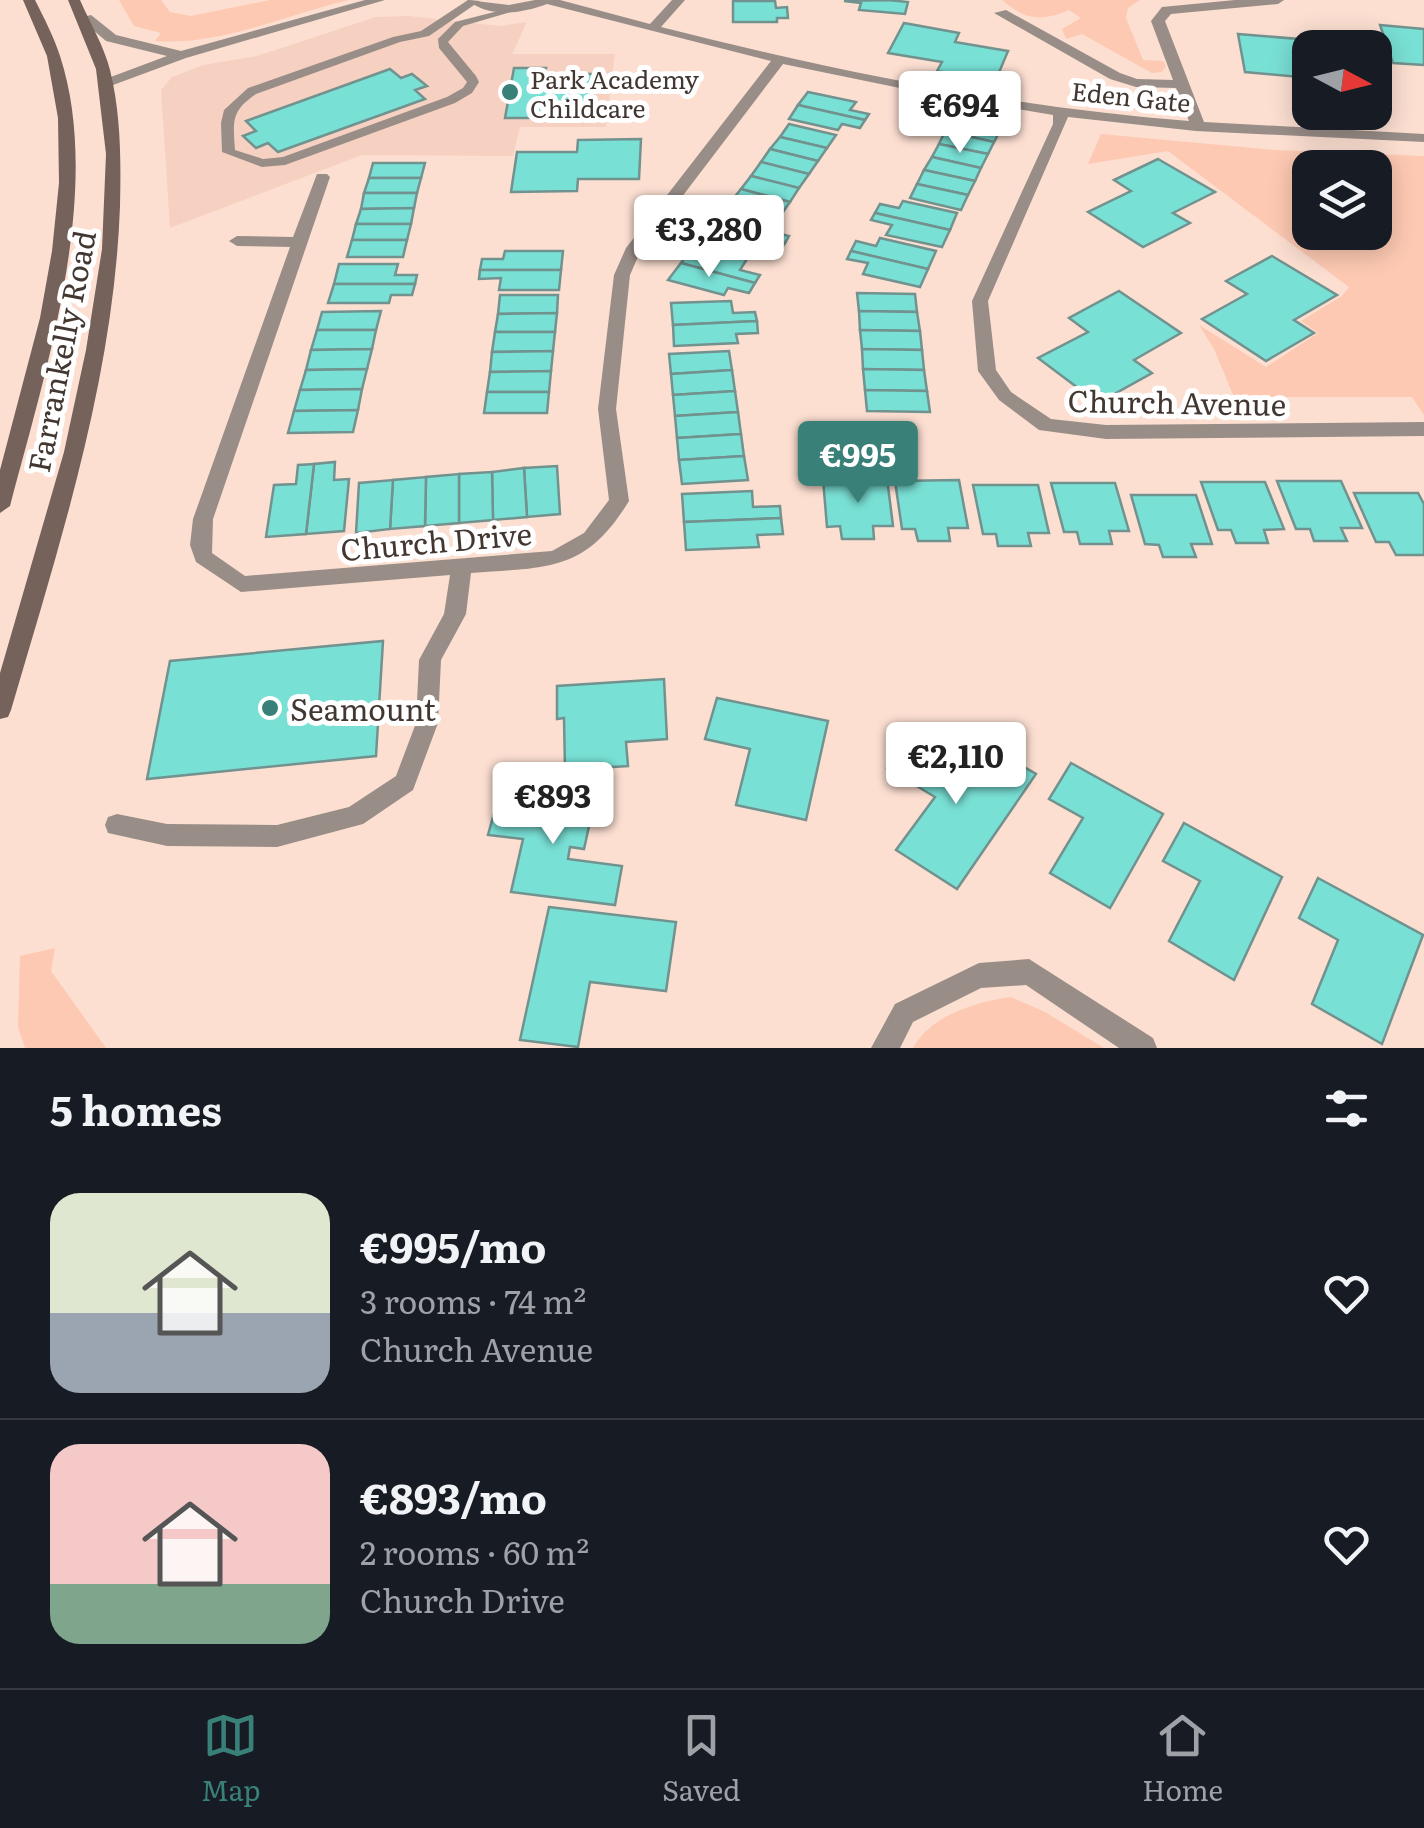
<!DOCTYPE html>
<meta charset="utf-8">
<style>
:root{--surface:#171b24;--page:#242831;--text:#f1f3f6;--muted:#9ea1a6;--line:#363941;--accent:#398079}
body{margin:0;font-family:Literata,serif;background:var(--page);color:var(--text);height:100vh;display:flex;flex-direction:column;font-size:38px;white-space:nowrap}
*{box-sizing:border-box;margin:0}
p{font-size:32px;color:var(--muted)}
.icon{flex:none;width:55px;height:55px;fill:none;stroke:currentColor;stroke-width:2;stroke-linecap:round;stroke-linejoin:round}
.map{position:relative;height:1048px;overflow:hidden}
.panel{display:flex;flex-direction:column;background:var(--surface);flex:1}
.panel>*{flex:none}
.needle{width:65px;rotate:97deg}
.buttons{position:absolute;left:1292px;top:30px;display:grid;gap:20px}
.buttons a{display:grid;place-items:center;width:100px;height:100px;border-radius:20px;background:var(--surface);box-shadow:0 5px 25px #0003;font-size:50px}
.price{position:absolute;translate:-50% -85px;padding:0 22px;border-radius:10px;background:#fff;color:#222;font-size:32px;line-height:65px;filter:drop-shadow(0 2px 5px #0008)}
.price::after{content:'';position:absolute;left:50%;top:60px;width:30px;height:22px;margin-left:-15px;background:inherit;clip-path:polygon(0 0,100% 0,50% 100%)}
.price.selected{background:var(--accent);color:#fff}
ul{padding:0;list-style:none}
li{display:flex;align-items:center;gap:30px;height:250px;padding:0 50px}
li+li{border-top:2px solid var(--line)}
li span{display:grid;place-items:center;flex:none;width:280px;height:200px;border-radius:30px;color:#555}
li>.icon{margin-inline-start:auto}
span .icon{width:120px;height:120px;fill:#fffc;stroke-width:1}
li b{font-size:42px}
h2{display:flex;justify-content:space-between;align-items:center;height:120px;padding:0 50px;font-size:42px}
.tab-bar{display:flex;justify-content:space-around;align-items:center;height:140px;border-top:2px solid var(--line);background:var(--surface);font-size:28px;color:var(--muted)}
.tab-bar a{display:grid;justify-items:center;gap:5px}
.tab-bar .selected{color:var(--accent)}
.map>svg:first-child{display:block}
.built{fill:#f6d1c1}
.green{fill:#fdc9b2;fill-rule:evenodd}
.building{fill:#79e0d5;stroke:#71928e;stroke-width:2.5}
.lines{fill:none;stroke-linecap:round;stroke-linejoin:round}
.service{fill:#998d87;fill-rule:evenodd}
.minor{fill:#998d87;fill-rule:evenodd}
.secondary{fill:#74625b;fill-rule:evenodd}
.poi-dot{fill:#398079;stroke:#fff;stroke-width:4}
.labels{text-anchor:middle;dominant-baseline:central;stroke-width:10;stroke-linejoin:round;paint-order:stroke}
.far-poi-label{font-size:25px;fill:#433732;stroke:#fff;text-anchor:start}
.far-street-label{font-size:25px;fill:#433732;stroke:#fff}
.street-label{font-size:30px;fill:#433732;stroke:#fff}
.poi-label{font-size:30px;fill:#433732;stroke:#fff;text-anchor:start}
</style>
<div class="map">
<svg width="1424" height="1048" viewBox="0 0 1424 1048">
<rect width="100%" height="100%" fill="#fcdfd1"/>
<polygon class="built" points="409,16 500,26 527,22 512,54 615,54 606,127 520,127 513,156 362,155 170,228 161,90 172,77 203,65 257,56 376,17"/>
<g class="green">
<path d="M119 0H161L170 12 191 16 270 0H348C285 15 221 46 155 41L161 33 134 26Z"/>
<path d="M1002 0H1140L1128 8 1126 18 1143 60 1163 61 1166 66 1162 72 1152 73 1082 34 1066 39 1062 29 1081 18 1069 10C1041 22 1025 20 1002 0Z"/>
<path d="M1101 134 1275 150 1424 156V415L1412 397H1234L1214 349 1199 325 1266 367 1318 333 1301 321 1342 296 1349 287 1168 151 1088 164ZM1310 168H1375V232H1310Z"/>
<polygon points="55,948 51,971 106,1048 25,1048 18,1027 20,956"/>
<path d="M1011 997 1045 1012 1104 1048H913C931 1015 976 1002 1011 997Z"/>
</g>
<g class="building">
<polygon points="888,0 908,2 905,14 859,10 861,3 844,1"/>
<polygon points="733,1 775,1 776,8 787,7 788,18 777,18 777,22 733,22"/>
<polygon points="904,23 959,33 955,42 1008,51 995,82 937,71 942,62 888,53"/>
<polygon points="1380,25 1424,29 1424,65 1393,63"/>
<polygon points="1238,34 1360,44 1361,48 1310,48 1310,78 1245,72"/>
<polygon points="514,68 546,68 545,74 596,74 591,118 505,118"/>
<polygon points="390,69 401,78 412,74 427,86 415,90 425,99 278,152 268,143 256,148 243,136 256,131 246,121"/>
<polygon points="808,92 856,102 850,110 869,114 865,120 798,105"/>
<polygon points="798,105 865,120 860,128 842,124 838,130 789,119"/>
<polygon points="952,119 1001,129 994,142 945,131"/>
<polygon points="789,124 836,135 827,148 780,137"/>
<polygon points="945,131 994,142 988,154 939,144"/>
<polygon points="780,137 827,148 818,161 770,149"/>
<polygon points="641,139 639,179 578,179 577,191 511,192 517,152 577,152 578,140"/>
<polygon points="939,144 988,154 981,168 932,157"/>
<polygon points="770,149 818,161 809,174 761,162"/>
<polygon points="932,157 981,168 975,181 924,170"/>
<polygon points="1158,159 1215,192 1173,213 1190,223 1143,247 1088,212 1131,191 1114,180"/>
<polygon points="761,162 809,174 799,188 751,176"/>
<polygon points="373,163 425,163 421,178 369,178"/>
<polygon points="924,170 975,181 968,195 917,184"/>
<polygon points="751,176 799,188 790,202 741,189"/>
<polygon points="369,178 421,178 417,193 364,193"/>
<polygon points="917,184 968,195 961,210 910,198"/>
<polygon points="741,189 790,202 780,216 730,203"/>
<polygon points="364,193 417,193 414,208 361,209"/>
<polygon points="903,201 957,213 950,230 875,213 880,204 899,208"/>
<polygon points="414,208 411,224 356,224 361,209"/>
<polygon points="724,208 776,221 769,231 789,236 785,243 712,225"/>
<polygon points="875,213 950,230 942,247 886,235 892,225 871,220"/>
<polygon points="356,224 411,224 407,240 352,240"/>
<polygon points="712,225 785,243 778,253 759,248 754,255 700,241"/>
<polygon points="880,238 936,251 928,269 851,251 856,241 876,246"/>
<polygon points="352,240 407,240 403,257 347,257"/>
<polygon points="694,245 747,259 740,270 760,275 755,283 681,263"/>
<polygon points="505,251 563,251 561,270 480,270 482,259 503,259"/>
<polygon points="851,251 928,269 920,287 863,274 868,263 847,259"/>
<polygon points="1272,256 1337,295 1294,320 1314,333 1266,361 1202,319 1247,294 1226,281"/>
<polygon points="681,263 755,283 749,293 728,288 724,295 668,280"/>
<polygon points="339,264 398,264 395,275 417,275 415,284 334,284"/>
<polygon points="480,270 561,270 559,290 499,290 501,278 479,279"/>
<polygon points="334,284 415,284 412,295 391,295 389,303 328,303"/>
<polygon points="1119,291 1181,333 1134,360 1152,373 1098,403 1038,358 1088,332 1069,318"/>
<polygon points="857,293 915,294 917,312 859,311"/>
<polygon points="500,295 558,295 557,313 498,314"/>
<polygon points="731,301 733,313 755,312 757,321 673,325 671,303"/>
<polygon points="381,311 376,330 317,330 322,312"/>
<polygon points="859,311 917,312 920,331 860,330"/>
<polygon points="557,313 555,332 495,332 498,314"/>
<polygon points="757,321 758,333 736,334 738,343 674,346 673,325"/>
<polygon points="317,330 376,330 372,349 311,350"/>
<polygon points="860,330 920,331 922,350 862,349"/>
<polygon points="495,332 555,332 553,351 492,352"/>
<polygon points="372,349 367,369 306,370 311,350"/>
<polygon points="862,349 922,350 924,370 863,369"/>
<polygon points="553,351 551,371 490,372 492,352"/>
<polygon points="729,351 732,370 671,374 669,354"/>
<polygon points="367,369 362,389 300,390 306,370"/>
<polygon points="863,369 924,370 927,391 865,390"/>
<polygon points="732,370 735,391 673,395 671,374"/>
<polygon points="551,371 549,392 487,392 490,372"/>
<polygon points="362,389 358,410 294,411 300,390"/>
<polygon points="865,390 927,391 930,412 867,411"/>
<polygon points="735,391 738,412 675,416 673,395"/>
<polygon points="487,392 549,392 547,413 484,413"/>
<polygon points="358,410 353,432 288,433 294,411"/>
<polygon points="738,412 741,434 677,438 675,416"/>
<polygon points="741,434 744,456 679,460 677,438"/>
<polygon points="744,456 748,480 682,484 679,460"/>
<polygon points="335,462 334,480 349,479 344,531 306,534 314,464"/>
<polygon points="314,464 306,534 266,537 274,485 296,484 298,465"/>
<polygon points="557,466 560,514 527,517 524,468"/>
<polygon points="524,468 527,517 493,520 492,472"/>
<polygon points="492,472 493,520 459,523 459,474"/>
<polygon points="459,474 459,523 425,526 426,477"/>
<polygon points="426,477 425,526 390,529 393,480"/>
<polygon points="887,478 893,526 873,526 874,539 842,539 840,526 827,527 823,479"/>
<polygon points="393,480 390,529 356,533 359,483"/>
<polygon points="959,480 968,528 948,528 950,541 918,541 915,529 902,529 895,481"/>
<polygon points="1277,481 1341,481 1362,528 1341,528 1347,541 1314,541 1310,529 1296,529"/>
<polygon points="1201,482 1265,482 1284,529 1264,530 1268,543 1236,543 1231,530 1218,530"/>
<polygon points="1051,483 1115,483 1129,531 1109,531 1112,544 1080,544 1077,532 1064,532"/>
<polygon points="973,485 1038,485 1049,533 1028,533 1031,546 998,546 996,534 983,534"/>
<polygon points="752,491 753,507 780,506 781,518 684,522 682,494"/>
<polygon points="1354,493 1418,493 1424,504 1424,555 1396,555 1389,542 1376,542"/>
<polygon points="1131,495 1196,495 1212,544 1191,544 1196,557 1163,557 1159,545 1145,544"/>
<polygon points="781,518 783,534 757,535 759,547 686,550 684,522"/>
<polygon points="383,641 376,756 147,779 170,661"/>
<polygon points="664,679 667,739 626,742 628,766 565,770 564,718 557,719 557,686"/>
<polygon points="717,698 828,721 806,820 736,805 750,749 705,739"/>
<polygon points="914,734 984,776 1000,753 1036,774 957,889 896,850 935,797 887,768"/>
<polygon points="1071,763 1163,814 1110,908 1050,873 1083,818 1049,799"/>
<polygon points="501,788 595,799 584,849 570,847 568,859 622,866 615,905 511,892 523,839 488,835"/>
<polygon points="1184,823 1282,877 1234,980 1169,941 1200,881 1163,861"/>
<polygon points="1318,878 1423,935 1382,1044 1312,1004 1338,940 1299,918"/>
<polygon points="549,907 676,922 666,991 590,982 578,1047 520,1040"/>
</g>
<g class="lines">
<path class="service" d="M468 0 480 1 429 36 400 42 256 94C231 111 233 121 235 150L263 159 283 157 447 97 463 88 467 82 439 48 438 39 455 22 514 7V11L463 26 448 42 476 76 479 82 472 93 455 103 285 165 262 167 222 152 221 123 224 110 248 88 393 37 421 31Z"/>
<g class="minor">
<polygon points="365,0 385,0 186,58 105,88 100,87 100,81 167,56 106,41 79,18 91,15 116,35 181,51"/>
<path d="M467 0 509 5 535 0H560L650 24 672 0H685L661 27C834 71 1011 107 1189 121L1176 88 1136 87 1110 79 994 13 1006 10 1120 73 1137 79 1173 80 1151 21 1162 7 1235 0H1284L1278 4 1171 14 1165 21 1204 122 1424 134V142L1196 131 1068 117 988 301 996 370 1011 392 1051 419 1106 425 1424 422V436L1106 439 1039 430 999 400 978 371 972 301 1053 124V115L929 94 783 64 640 252 630 275 616 409 629 501C585 573 547 567 471 573L466 614 441 660 438 723 413 790 363 824 277 847 167 846 108 833 105 825 108 817 117 814 167 824 277 825 349 807 396 776 416 723 419 660 444 614 450 575 241 592 196 562 190 545 193 519 290 247 237 246 229 241 237 236 293 237 317 174H327L330 177 213 519 212 553 245 576 552 551 584 533 609 500 598 409 614 275 626 248 771 61 547 4C520 14 490 18 467 0Z"/>
<polygon points="1029,959 1153,1038 1157,1048 1119,1048 1026,985 981,988 913,1022 900,1048 871,1048 895,1004 979,963"/>
</g>
<g class="secondary">
<path d="M23 0H35C44 18 54 37 60 56 104 191 45 373 10 506L0 513V470L40 318 52 251 59 183 58 118 47 56Z"/>
<path d="M68 0H80C90 23 104 46 110 70 121 114 121 161 120 206 114 378 59 546 11 710L8 717 0 719V673L64 452 86 350 102 249 106 154 96 69Z"/>
</g>
</g>
<g class="poi-dot">
<circle cx="510" cy="92" r="10"/>
<circle cx="270" cy="708" r="10"/>
</g>
<g class="labels">
<g class="far-poi-label">
<text x="530" y="78">Park Academy<tspan x="530" dy="29">Childcare</tspan></text>
</g>
<g class="far-street-label">
<text transform="translate(1131 96) rotate(6)">Eden Gate</text>
</g>
<g class="street-label">
<text transform="translate(60 351) rotate(-79)">Farrankelly Road</text>
<text transform="translate(1177 401) rotate(1)">Church Avenue</text>
<text transform="translate(436 540) rotate(-5)">Church Drive</text>
</g>
<g class="poi-label">
<text x="290" y="708">Seamount</text>
</g>
</g>
</svg>
<div class="buttons">
<a><svg class="needle" viewBox="-14 -14 28 28"><path d="M0-13l5 13h-10z" fill="#e53935"/><path d="M0 13l5-13h-10z" fill="#9ea1a6"/></svg></a>
<a><svg class="icon" aria-label="layers" viewBox="0 0 24 24"><path d="M12 4l9 5-9 5-9-5zM3 14l9 5 9-5"/></svg></a>
</div>
<b class="price" style="left:960px;top:156px">€694</b>
<b class="price" style="left:709px;top:280px">€3,280</b>
<b class="price selected" style="left:858px;top:506px">€995</b>
<b class="price" style="left:956px;top:807px">€2,110</b>
<b class="price" style="left:553px;top:847px">€893</b>
</div>
<section class="panel">
<h2>5 homes<svg class="icon" aria-label="filters" viewBox="0 0 24 24"><path d="M4 7h16M4 17h16"/><circle cx="9" cy="7" r="2"/><circle cx="15" cy="17" r="2"/></svg></h2>
<ul>
<li><span style="background:linear-gradient(#dfe7d0 60%,#9aa5b1 0)"><svg class="icon" aria-label="home" viewBox="0 0 24 24"><path d="M3 11l9-7 9 7M6 9v11h12V9"/></svg></span><div><b>€995/mo</b><p>3 rooms · 74 m²</p><p>Church Avenue</p></div><svg class="icon" aria-label="heart" viewBox="0 0 24 24"><path d="M12 20l-8-8c-3-5 5-10 8-4 3-6 11-1 8 4z"/></svg></li>
<li><span style="background:linear-gradient(#f6c9c9 70%,#7fa58c 0)"><svg class="icon" aria-label="home" viewBox="0 0 24 24"><path d="M3 11l9-7 9 7M6 9v11h12V9"/></svg></span><div><b>€893/mo</b><p>2 rooms · 60 m²</p><p>Church Drive</p></div><svg class="icon" aria-label="heart" viewBox="0 0 24 24"><path d="M12 20l-8-8c-3-5 5-10 8-4 3-6 11-1 8 4z"/></svg></li>
</ul>
</section>
<nav class="tab-bar">
<a class="selected"><svg class="icon" aria-label="map" viewBox="0 0 24 24"><path d="M3 6l6-2 6 2 6-2v14l-6 2-6-2-6 2zM9 4v14M15 6v14"/></svg>Map</a>
<a><svg class="icon" aria-label="saved" viewBox="0 0 24 24"><path d="M7 4h10v16l-5-4-5 4z"/></svg>Saved</a>
<a><svg class="icon" aria-label="home" viewBox="0 0 24 24"><path d="M3 11l9-7 9 7M6 9v11h12V9"/></svg>Home</a>
</nav>
